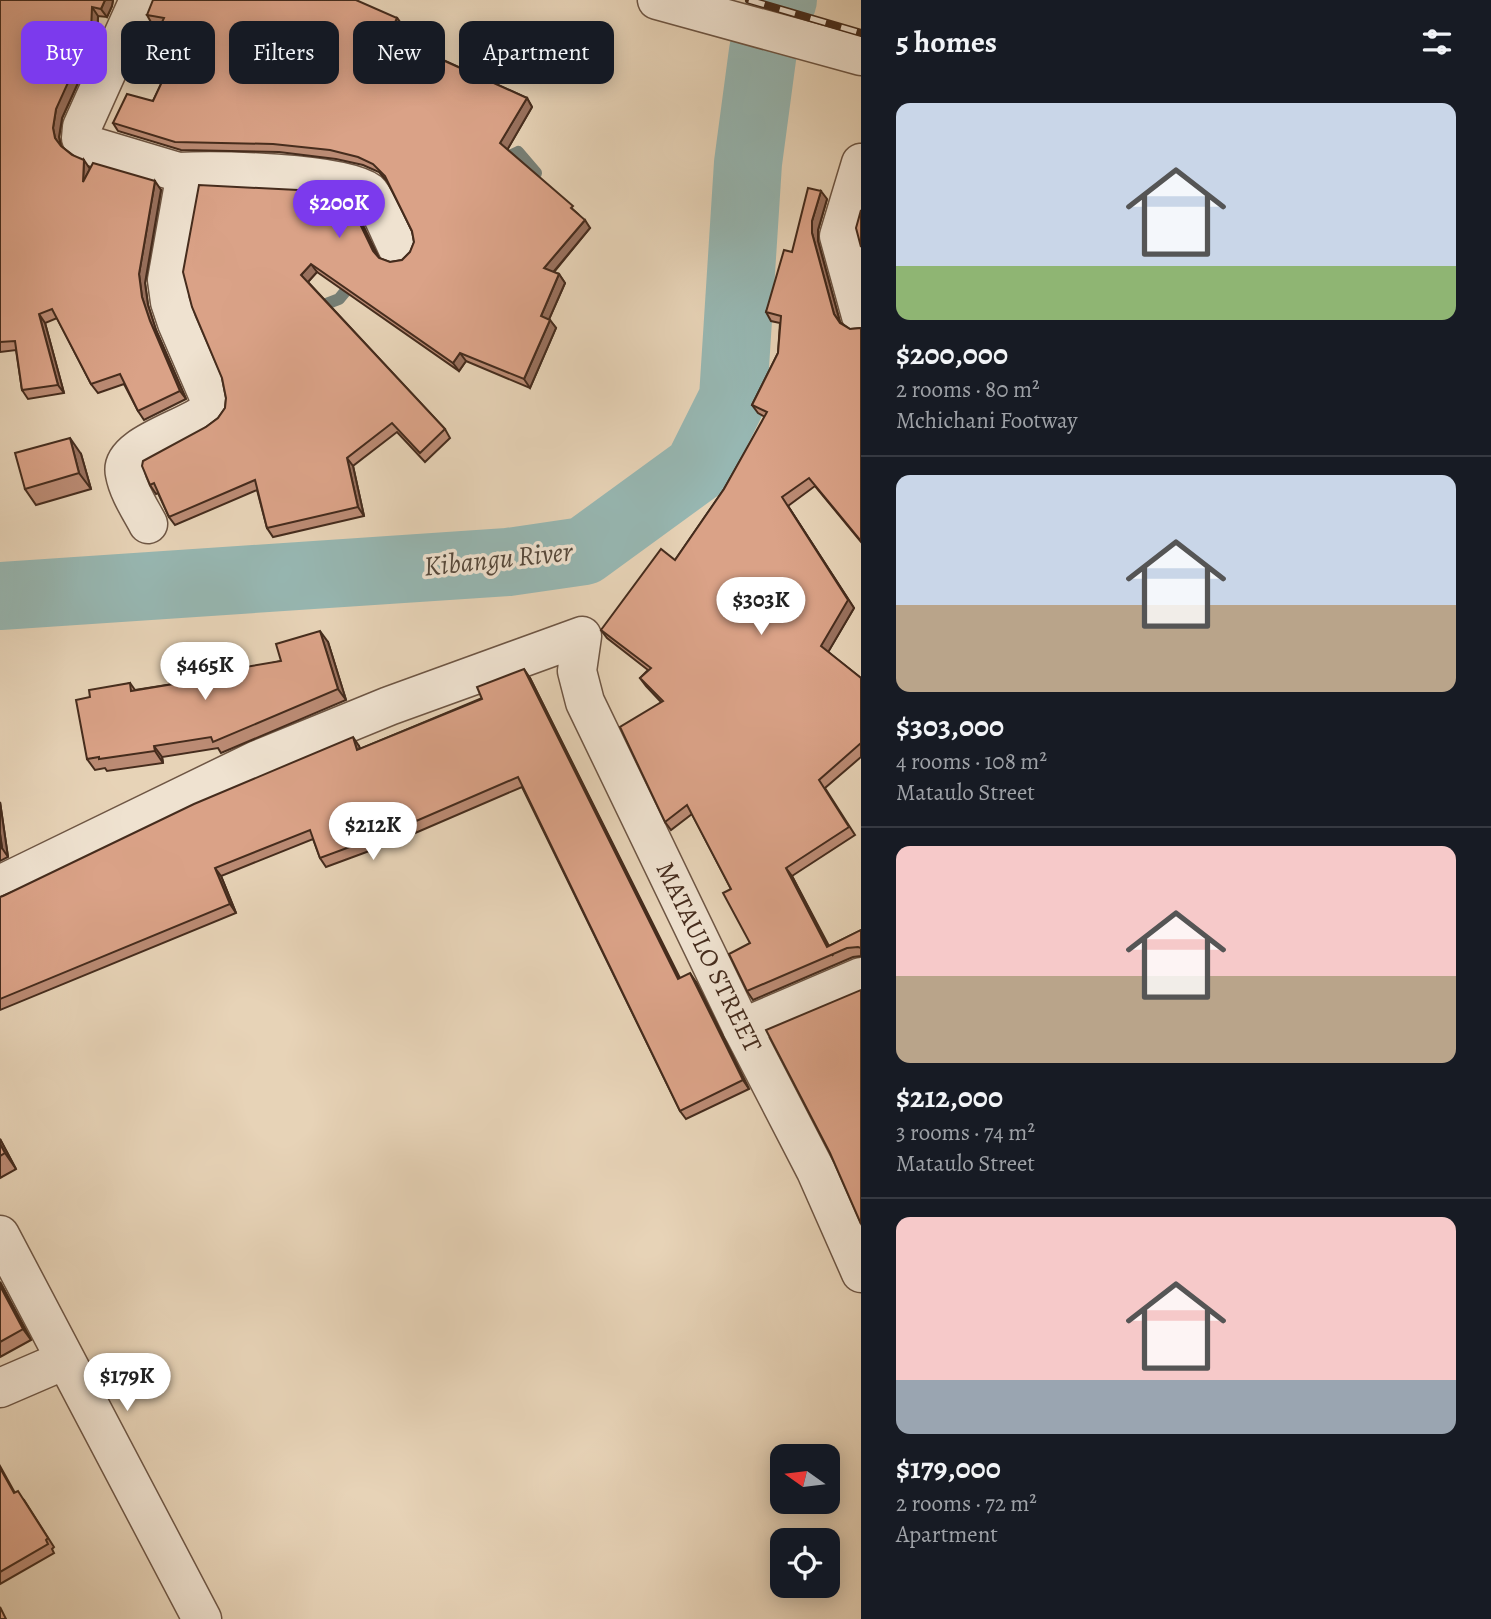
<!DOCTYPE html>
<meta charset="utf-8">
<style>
:root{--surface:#171b24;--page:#242831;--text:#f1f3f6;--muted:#9ea1a6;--line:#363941;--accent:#7c3aed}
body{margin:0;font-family:Alegreya,serif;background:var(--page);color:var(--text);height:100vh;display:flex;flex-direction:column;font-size:26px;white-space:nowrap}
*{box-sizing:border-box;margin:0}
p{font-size:23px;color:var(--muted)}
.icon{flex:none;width:38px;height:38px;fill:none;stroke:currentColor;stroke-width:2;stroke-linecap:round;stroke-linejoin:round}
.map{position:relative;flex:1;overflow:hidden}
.panel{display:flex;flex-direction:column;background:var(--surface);width:630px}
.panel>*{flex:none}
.banner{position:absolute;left:21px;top:21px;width:665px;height:63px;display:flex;gap:14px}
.needle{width:46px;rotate:284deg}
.tools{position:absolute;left:770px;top:1444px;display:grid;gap:14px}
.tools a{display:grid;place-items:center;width:70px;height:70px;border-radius:14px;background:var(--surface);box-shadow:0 4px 18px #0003;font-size:35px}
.price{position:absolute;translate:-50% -60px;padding:0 16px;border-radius:24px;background:#fff;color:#222;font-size:23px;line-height:46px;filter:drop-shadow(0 2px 4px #0008)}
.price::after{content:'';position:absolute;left:50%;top:42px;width:21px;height:16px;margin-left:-10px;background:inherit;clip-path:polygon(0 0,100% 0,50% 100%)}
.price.current{background:var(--accent);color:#fff}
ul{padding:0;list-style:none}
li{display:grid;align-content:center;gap:14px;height:371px;padding:0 35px}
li+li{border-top:2px solid var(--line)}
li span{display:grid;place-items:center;height:217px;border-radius:14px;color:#555}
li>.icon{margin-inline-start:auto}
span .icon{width:126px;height:126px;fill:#fffc;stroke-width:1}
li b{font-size:30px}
h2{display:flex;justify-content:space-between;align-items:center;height:84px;padding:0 35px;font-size:30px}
.chip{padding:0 24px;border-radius:14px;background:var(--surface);box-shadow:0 4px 18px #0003;font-size:24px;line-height:63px}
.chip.current{background:var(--accent);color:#fff}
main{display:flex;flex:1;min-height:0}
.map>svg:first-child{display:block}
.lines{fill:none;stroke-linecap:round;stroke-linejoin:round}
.stream{stroke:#767f76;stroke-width:12}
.river{stroke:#97b7b2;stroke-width:68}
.minor-casing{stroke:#6e5644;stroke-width:41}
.minor{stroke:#efe2d0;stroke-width:38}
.rail-casing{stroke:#452c1d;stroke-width:8}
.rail{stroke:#efe2d0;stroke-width:5;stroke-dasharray:16;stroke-linecap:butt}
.wall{fill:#bb8b74;stroke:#452c1d;stroke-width:2}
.shaded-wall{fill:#99715e;stroke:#452c1d;stroke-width:2}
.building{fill:#daa287;stroke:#452c1d;stroke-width:2}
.labels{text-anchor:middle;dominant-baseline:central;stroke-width:7;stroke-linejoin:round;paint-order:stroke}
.street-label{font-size:26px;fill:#452c1d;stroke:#efe2d0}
.water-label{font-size:28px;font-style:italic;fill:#55483b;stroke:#efe2d0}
</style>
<main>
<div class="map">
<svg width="861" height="1619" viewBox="0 0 861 1619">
<rect width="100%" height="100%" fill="#e7d3b7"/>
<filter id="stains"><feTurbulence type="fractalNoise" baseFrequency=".00286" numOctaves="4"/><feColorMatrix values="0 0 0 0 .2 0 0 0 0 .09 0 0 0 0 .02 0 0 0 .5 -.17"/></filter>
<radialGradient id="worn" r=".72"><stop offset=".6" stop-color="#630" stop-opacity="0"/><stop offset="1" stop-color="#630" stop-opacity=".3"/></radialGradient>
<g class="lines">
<g class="stream">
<polyline points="500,161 518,152 536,173"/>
<polyline points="313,309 339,299 353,282"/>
</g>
<polyline class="river" points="0,596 508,562 584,551 698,468 733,398 748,163 763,51 783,0"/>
<defs>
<g id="minor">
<path d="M139 0 82 127 81 138 91 146 178 172 185 178 167 280 170 302 177 323 208 395 210 409C192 428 118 444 125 474 128 491 140 509 148 524"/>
<polyline points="657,0 861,56"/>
<polyline points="861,163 839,236 861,316"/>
<path d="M178 172C214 170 342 172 369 192 375 197 393 239 398 249"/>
<polyline points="0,885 257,760 389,706 582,636 577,671 585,702 742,1028 816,1171 861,1273"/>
<polyline points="742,1028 861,977"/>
<polyline points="0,1235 202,1619"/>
<polyline points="0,1388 65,1360"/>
</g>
</defs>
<use href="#minor" class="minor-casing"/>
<use href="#minor" class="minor"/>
<defs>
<polyline id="rail" points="749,0 861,33"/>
</defs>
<use href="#rail" class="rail-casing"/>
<use href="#rail" class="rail"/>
</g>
<g class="wall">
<polygon points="0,0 113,0 112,6 107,17 98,16 97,41 62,118 59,137 61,146 90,168 161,190 145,283 148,305 156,330 186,399 144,420 138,411 124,384 98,393 91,384 57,318 45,323 64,393 28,399 22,390 16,350 0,352"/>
<polygon points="147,15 397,18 403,26 397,39 527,98 532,107 507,150 578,214 590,228 554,272 559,274 565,283 549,319 556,328 530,388 466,361 459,371 317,272 308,282 445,429 450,438 425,462 397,432 353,466 364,516 273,537 267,528 257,490 175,525 169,517 158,493 156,494 150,485 206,427 218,418 225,408 226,398 222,378 355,209 379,258 390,262 402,260 410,252 414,242 412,231 387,181 379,172 363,165 336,159 279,152 181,150 118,131 113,123 153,101 174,57 158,50 153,41 161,25 152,24"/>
<polygon points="827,199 818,230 818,241 840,322 850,329 861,328 861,542 815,486 788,506 854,608 828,652 861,678 861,757 825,788 855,835 792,876 829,946 861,930 861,956 853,957 753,1000 747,991 750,943 731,889 692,814 671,830 665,822 661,702 646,686 640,678 648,670 607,638 601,630 675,560 724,489 765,417 758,413 752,405 778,353 780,323 771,321 766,312 792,252"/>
<polygon points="81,454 91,489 36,505 25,489"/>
<polygon points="328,642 346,700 221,753 218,748 162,757 163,763 107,771 105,768 95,770 87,759 90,697 130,683 135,690 192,681 281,661"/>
<polygon points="530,678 680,978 696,982 749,1089 686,1119 680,1111 522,787 399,840 326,867 320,858 313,839 221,876 236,913 0,1010 0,897 359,746 360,749"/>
<polygon points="0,802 8,857 0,861"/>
<polygon points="0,1139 16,1169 0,1178"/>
<polygon points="0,1282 31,1340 0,1357"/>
<polygon points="0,1466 15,1493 24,1500 54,1547 52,1549 54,1553 0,1584"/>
</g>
<g class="shaded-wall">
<polygon points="105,0 113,0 112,6 107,17 101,9"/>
<polygon points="92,7 98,16 97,41 62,118 59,137 61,147 55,138 53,128 56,109"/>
<polygon points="397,18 403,26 395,44 389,36"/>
<polygon points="527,98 532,107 506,152 500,143"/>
<polygon points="84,160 90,169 83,182"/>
<polygon points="155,181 161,190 145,283 148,305 156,330 186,399 180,391 150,321 142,297 139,274"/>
<polygon points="821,191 827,199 818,230 818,241 840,322 834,314 812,233 812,221"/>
<polygon points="349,201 355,209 379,259 373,251"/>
<polygon points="585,220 590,228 550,276 544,268"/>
<polygon points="311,264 317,272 307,283 301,275"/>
<polygon points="559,274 565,283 547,324 541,316"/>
<polygon points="39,314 45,323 64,393 58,385"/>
<polygon points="550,320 556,328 530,388 524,379"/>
<polygon points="460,353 466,361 459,371 453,363"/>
<polygon points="70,438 81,454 91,489 79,473"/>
<polygon points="347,458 353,466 364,516 358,507"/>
<polygon points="788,506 854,608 827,654 821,646"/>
<polygon points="320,631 328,642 346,700 338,689"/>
<polygon points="524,669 530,678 684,988 678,979"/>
<polygon points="353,737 359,746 363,759 357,750"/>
<polygon points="154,746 162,757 163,763 155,751"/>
<polygon points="0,802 8,857 2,848 0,834"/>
<polygon points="215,868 221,876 236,913 230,904"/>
<polygon points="786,868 792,876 833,956 827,947"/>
<polygon points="690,973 696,982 749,1089 743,1080"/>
<polygon points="0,1139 16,1169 5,1153 0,1144"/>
<polygon points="0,1282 31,1340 23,1329 0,1286"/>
</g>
<g class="building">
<polygon points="0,0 105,0 101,9 92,7 91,32 56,109 53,128 55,138 61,146 72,155 84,160 83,182 93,163 155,181 139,274 142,297 150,321 180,391 138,411 120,374 91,384 52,309 39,314 58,385 22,390 15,341 0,342"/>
<polygon points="153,0 356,0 397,18 389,36 527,98 500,143 573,206 571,208 585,220 544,268 559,274 541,316 550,320 524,379 460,353 453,363 311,264 301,275 445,429 420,453 392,423 347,458 358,507 267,528 255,480 169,517 154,483 150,485 142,466 143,461 206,427 218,418 225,408 226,398 222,378 192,307 183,272 199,185 298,190 342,198 349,201 373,251 379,258 390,262 402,260 410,252 414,242 412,231 385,176 373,164 358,157 330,150 273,144 175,142 113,123 127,94 153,101 176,52 153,41 164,18 147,15"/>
<polygon points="808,188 821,191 812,221 812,233 834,314 840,323 850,329 861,328 861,541 809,478 782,497 848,600 821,646 861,678 861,743 819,780 849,827 786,868 827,947 861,930 861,948 858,947 847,948 747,991 729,954 750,943 723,893 731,889 687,805 665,822 620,727 663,701 640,678 651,668 601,630 661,549 675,560 724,489 767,412 752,405 778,353 781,316 766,312 784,250 792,252"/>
<polygon points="861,210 861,247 856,228"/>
<polygon points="70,438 79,473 25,489 15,453"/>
<polygon points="320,631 338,689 213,742 211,737 154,746 155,751 99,759 99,757 87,759 76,700 90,697 89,690 130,683 131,691 192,681 191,676 281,661 276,644"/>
<polygon points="524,669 678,979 690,973 743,1080 680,1111 518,777 393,831 320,858 310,830 215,868 230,904 0,999 0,897 3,896 194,804 353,737 357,750 482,699 477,687"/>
<polygon points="0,834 2,848 0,849"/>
<polygon points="861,990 861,1224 830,1153 766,1030"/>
<polygon points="0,1144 5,1153 0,1156"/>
<polygon points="0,1286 23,1329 0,1342"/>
<polygon points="0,1468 14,1493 18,1491 48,1538 46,1540 48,1544 0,1572"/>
<polygon points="0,1607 6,1619 0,1619"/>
</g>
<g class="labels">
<g class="street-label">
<text transform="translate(709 957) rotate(64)">MATAULO STREET</text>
</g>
<g class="water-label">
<text transform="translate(498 559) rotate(-6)">Kibangu River</text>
</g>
</g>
<rect width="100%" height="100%" filter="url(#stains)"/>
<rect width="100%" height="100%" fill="url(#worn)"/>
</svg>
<div class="tools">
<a><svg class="needle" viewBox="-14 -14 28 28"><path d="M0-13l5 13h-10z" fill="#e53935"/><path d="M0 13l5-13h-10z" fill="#9ea1a6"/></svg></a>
<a><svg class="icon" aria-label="locate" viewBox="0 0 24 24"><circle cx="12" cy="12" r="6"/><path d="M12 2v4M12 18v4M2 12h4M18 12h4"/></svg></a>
</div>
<b class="price current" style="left:339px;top:240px">$200K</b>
<b class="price" style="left:761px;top:637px">$303K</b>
<b class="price" style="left:205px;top:702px">$465K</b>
<b class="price" style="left:373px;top:862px">$212K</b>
<b class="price" style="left:127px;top:1413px">$179K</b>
<div class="banner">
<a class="chip current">Buy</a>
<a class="chip">Rent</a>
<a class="chip">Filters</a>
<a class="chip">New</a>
<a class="chip">Apartment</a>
</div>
</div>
<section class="panel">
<h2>5 homes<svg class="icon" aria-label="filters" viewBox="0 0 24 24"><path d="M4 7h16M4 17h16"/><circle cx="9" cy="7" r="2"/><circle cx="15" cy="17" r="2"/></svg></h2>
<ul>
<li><span style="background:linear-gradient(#c9d6e8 75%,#8fb573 0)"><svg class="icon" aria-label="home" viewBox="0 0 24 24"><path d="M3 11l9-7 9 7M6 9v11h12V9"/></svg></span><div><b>$200,000</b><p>2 rooms · 80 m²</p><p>Mchichani Footway</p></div></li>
<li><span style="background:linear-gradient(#c9d6e8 60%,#b9a48a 0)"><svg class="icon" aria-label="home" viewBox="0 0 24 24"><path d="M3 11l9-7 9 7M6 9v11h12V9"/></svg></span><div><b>$303,000</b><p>4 rooms · 108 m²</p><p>Mataulo Street</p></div></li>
<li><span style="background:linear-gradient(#f6c9c9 60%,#b9a48a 0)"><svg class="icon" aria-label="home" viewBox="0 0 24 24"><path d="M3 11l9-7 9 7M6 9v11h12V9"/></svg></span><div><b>$212,000</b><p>3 rooms · 74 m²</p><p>Mataulo Street</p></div></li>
<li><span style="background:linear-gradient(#f6c9c9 75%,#9aa5b1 0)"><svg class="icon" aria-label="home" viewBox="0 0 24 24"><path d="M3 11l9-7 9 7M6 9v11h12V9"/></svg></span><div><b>$179,000</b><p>2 rooms · 72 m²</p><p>Apartment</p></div></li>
</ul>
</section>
</main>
